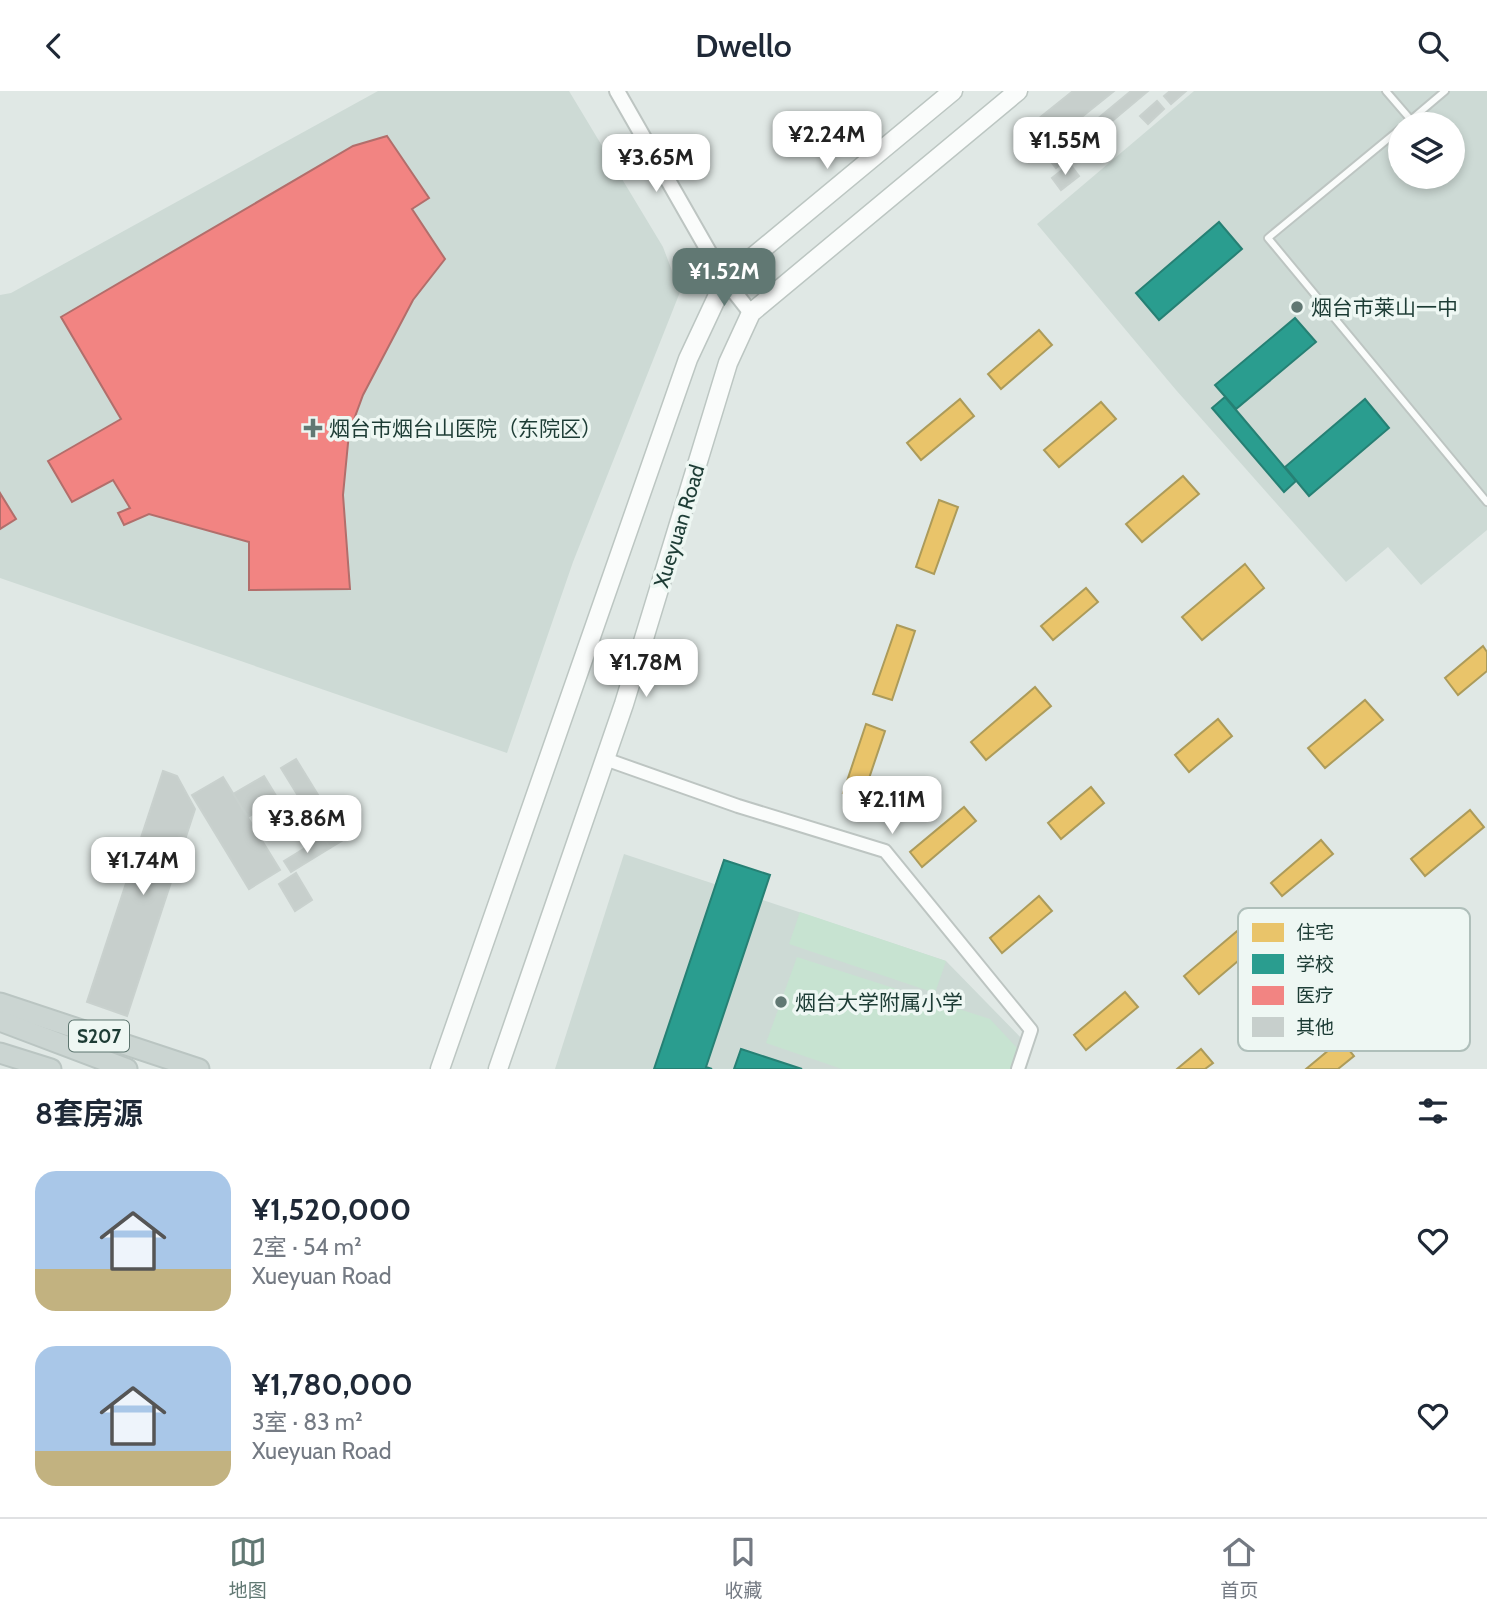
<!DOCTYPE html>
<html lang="zh">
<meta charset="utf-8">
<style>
:root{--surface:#fff;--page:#f6f6f7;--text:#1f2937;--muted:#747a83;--line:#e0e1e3;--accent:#617873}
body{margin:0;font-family:Cabin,"Noto Sans SC",sans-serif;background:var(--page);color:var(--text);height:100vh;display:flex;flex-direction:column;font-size:26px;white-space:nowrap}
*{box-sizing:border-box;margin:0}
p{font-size:23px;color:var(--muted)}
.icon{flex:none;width:38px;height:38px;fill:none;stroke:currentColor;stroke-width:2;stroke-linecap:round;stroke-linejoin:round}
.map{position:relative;height:978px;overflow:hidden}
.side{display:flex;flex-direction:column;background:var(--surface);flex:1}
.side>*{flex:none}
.controls{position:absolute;left:1388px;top:21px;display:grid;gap:14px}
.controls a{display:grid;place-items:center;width:77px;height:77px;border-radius:50%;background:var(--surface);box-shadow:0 4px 10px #0003;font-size:35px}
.price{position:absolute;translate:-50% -60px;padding:0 16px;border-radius:14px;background:#fff;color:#222;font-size:23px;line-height:46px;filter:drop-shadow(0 2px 4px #0008)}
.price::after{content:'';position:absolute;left:50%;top:42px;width:21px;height:16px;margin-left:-10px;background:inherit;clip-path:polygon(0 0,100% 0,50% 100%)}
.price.current{background:var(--accent);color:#fff}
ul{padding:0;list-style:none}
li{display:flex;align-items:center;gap:21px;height:175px;padding:0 35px}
li span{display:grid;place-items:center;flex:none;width:196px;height:140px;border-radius:21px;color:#555}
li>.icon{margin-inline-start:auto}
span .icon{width:84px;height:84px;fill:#fffc;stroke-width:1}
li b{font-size:30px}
h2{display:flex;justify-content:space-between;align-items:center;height:84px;padding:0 35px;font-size:30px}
header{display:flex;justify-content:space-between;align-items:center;height:91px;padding:0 35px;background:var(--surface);font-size:32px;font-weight:600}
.tab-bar{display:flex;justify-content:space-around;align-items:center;height:98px;border-top:2px solid var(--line);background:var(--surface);font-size:19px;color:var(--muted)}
.tab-bar a{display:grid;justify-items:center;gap:4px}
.tab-bar .current{color:var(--accent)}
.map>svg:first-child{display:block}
.built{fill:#cddad5;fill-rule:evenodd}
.green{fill:#c7e3d1}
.homes{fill:#e9c46a;stroke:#ac9b5a;stroke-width:2}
.schools{fill:#2a9d8f;stroke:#268074;stroke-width:2}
.health{fill:#f28482;stroke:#b26e6b;stroke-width:2}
.building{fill:#c7cfcc;stroke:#c9d1ce;stroke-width:2}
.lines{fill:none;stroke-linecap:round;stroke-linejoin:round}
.service-casing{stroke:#bdc5c2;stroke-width:10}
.minor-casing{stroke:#bdc5c2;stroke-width:16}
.tertiary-casing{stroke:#bdc5c2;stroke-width:18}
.secondary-casing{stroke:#bcc6c2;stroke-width:21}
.primary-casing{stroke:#bac5c2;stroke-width:23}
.service{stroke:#fafcfb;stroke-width:6}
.minor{stroke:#fafcfb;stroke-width:12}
.tertiary{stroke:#fafcfb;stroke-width:14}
.secondary{stroke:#fafcfb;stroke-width:18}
.primary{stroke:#cbd5d2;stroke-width:19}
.poi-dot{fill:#617873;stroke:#eef7f3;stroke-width:2.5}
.labels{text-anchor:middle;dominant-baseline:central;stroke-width:7;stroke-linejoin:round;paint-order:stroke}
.shield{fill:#eef7f3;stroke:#5c746e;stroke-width:2}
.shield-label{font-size:19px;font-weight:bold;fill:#1d3c35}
.poi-label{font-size:21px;fill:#1d3c35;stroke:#eef7f3;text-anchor:start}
.street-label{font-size:21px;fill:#1d3c35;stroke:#eef7f3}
.key{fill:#eef7f3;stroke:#afbfba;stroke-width:2}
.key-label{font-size:19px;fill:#1d3c35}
</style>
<header><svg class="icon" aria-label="back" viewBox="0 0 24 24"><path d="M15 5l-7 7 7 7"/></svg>Dwello<svg class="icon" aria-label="search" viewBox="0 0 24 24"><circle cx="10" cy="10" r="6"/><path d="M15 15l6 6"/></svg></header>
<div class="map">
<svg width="1487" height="978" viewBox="0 0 1487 978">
<rect width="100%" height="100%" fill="#e0e8e5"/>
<g class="built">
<polygon points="378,0 569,0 663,156 680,201 573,471 507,662 0,487 0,204 11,202"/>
<path d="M1194 0H1487V439L1421 494 1388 456 1346 491 1176 299 1037 133ZM1400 33H1452V86H1400Z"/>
<polygon points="624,763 946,870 1026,952 1020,978 555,978"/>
</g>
<g class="green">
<polygon points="800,821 946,870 935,902 789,853"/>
<polygon points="797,866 990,928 1018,958 1014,978 842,978 766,952"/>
</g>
<g class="homes">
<polygon points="1039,239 1052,254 1001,298 988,283"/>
<polygon points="960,308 974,325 921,369 907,352"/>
<polygon points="1101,311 1116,328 1059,376 1044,359"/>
<polygon points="1183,385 1199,403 1142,451 1126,433"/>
<polygon points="939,409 958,416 934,483 916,476"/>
<polygon points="1245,473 1264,497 1202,549 1182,526"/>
<polygon points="1086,497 1098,511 1053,549 1041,535"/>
<polygon points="897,534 915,540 892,609 873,603"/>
<polygon points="1483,555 1487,561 1487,580 1458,604 1445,587"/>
<polygon points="1035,596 1051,615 986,669 971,651"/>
<polygon points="1365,609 1383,629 1325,677 1308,657"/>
<polygon points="1218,628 1232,645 1189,681 1175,664"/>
<polygon points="866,633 885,640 862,708 843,702"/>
<polygon points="1091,696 1104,712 1061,748 1048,732"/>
<polygon points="964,716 976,730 922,776 910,761"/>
<polygon points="1470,719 1484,736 1425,785 1411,768"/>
<polygon points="1321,749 1333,763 1282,805 1271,792"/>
<polygon points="1039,805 1052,820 1002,862 990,847"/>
<polygon points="1249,830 1264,848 1199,903 1184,885"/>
<polygon points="1125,901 1138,916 1086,959 1074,944"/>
<polygon points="1341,949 1354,965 1338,978 1306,978"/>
<polygon points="1201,958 1213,972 1205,978 1177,978"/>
</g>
<g class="schools">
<polygon points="1219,131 1242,158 1159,229 1136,202"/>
<polygon points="1295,227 1316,251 1236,318 1215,294"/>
<polygon points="1225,306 1296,390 1284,401 1212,317"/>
<polygon points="1365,308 1389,337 1309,405 1285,376"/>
<polygon points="724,769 770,784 706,976 712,978 654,978"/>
<polygon points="741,958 802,978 734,978"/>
</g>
<g class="health">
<polygon points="387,45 429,107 412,118 445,168 413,209 363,304 349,342 343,404 350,498 249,499 249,451 149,423 124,434 118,422 130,417 113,389 72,411 48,370 121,328 61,226 353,55"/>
<polygon points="0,402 16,428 0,438"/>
</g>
<g class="building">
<polygon points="1073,0 1114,0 1043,57 1027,37"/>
<polygon points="1131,0 1148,0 1056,77 1044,62 1055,53 1060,59"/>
<polygon points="1170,0 1186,0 1171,13 1164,5"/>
<polygon points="1157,10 1164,18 1148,33 1140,25"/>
<polygon points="1030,45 1041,63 1029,71 1022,47"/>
<polygon points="1070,73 1079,85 1061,99 1052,87"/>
<polygon points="296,668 345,748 330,757 281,677"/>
<polygon points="163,680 177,685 195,718 127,925 87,911"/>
<polygon points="264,685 278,708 248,726 233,703"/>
<polygon points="223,686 280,779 249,798 192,704"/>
<polygon points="323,746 330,757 291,781 284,770"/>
<polygon points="296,782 312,809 295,820 279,793"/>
</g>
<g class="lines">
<defs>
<g id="service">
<polyline points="1386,0 1411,29"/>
<polyline points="1406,33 1445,0"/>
<polyline points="1400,38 1268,147 1487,411"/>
</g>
<polyline id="minor" points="605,668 738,715 885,760 1031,939 1018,978"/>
<polyline id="tertiary" points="617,0 725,189 751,222"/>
<g id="secondary">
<polyline points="440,978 688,268 725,189 953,0"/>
<polyline points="498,978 624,613 728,272 751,222 1018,0"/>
</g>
<g id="primary">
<polyline points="0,912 199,978"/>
<polyline points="0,930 127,978"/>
<polyline points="0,962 51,978"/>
</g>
</defs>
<use href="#service" class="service-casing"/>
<use href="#minor" class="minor-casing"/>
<use href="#tertiary" class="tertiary-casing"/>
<use href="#secondary" class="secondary-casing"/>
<use href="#primary" class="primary-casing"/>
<use href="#service" class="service"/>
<use href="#minor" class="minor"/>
<use href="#tertiary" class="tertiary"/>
<use href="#secondary" class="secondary"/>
<use href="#primary" class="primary"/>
</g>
<g class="poi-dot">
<circle cx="1297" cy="216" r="7"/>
<path d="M309.5 326.5h7v7h7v7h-7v7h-7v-7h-7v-7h7z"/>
<circle cx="781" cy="911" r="7"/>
</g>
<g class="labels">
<rect class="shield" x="69" y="929.5" width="60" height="31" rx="5"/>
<g class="shield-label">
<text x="99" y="945">S207</text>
</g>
<g class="poi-label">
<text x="1311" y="216">烟台市莱山一中</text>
<text x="329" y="337">烟台市烟台山医院（东院区）</text>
<text x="795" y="911">烟台大学附属小学</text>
</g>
<g class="street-label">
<text transform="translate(679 435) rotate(-73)">Xueyuan Road</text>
</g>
</g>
<rect x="1238" y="817" width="232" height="143" rx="10" class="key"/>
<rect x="1252" y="832" width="32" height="19" fill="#e9c46a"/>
<rect x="1252" y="863" width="32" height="20" fill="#2a9d8f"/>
<rect x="1252" y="895" width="32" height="19" fill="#f28482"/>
<rect x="1252" y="926" width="32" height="20" fill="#c7cfcc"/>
<g class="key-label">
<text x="1296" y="848">住宅</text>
<text x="1296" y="880">学校</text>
<text x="1296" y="911">医疗</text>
<text x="1296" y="943">其他</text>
</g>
</svg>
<div class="controls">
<a><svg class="icon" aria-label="layers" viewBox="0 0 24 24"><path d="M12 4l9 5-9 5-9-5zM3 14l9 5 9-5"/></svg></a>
</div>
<b class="price" style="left:827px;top:80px">¥2.24M</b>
<b class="price" style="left:1065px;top:86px">¥1.55M</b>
<b class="price" style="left:656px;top:103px">¥3.65M</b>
<b class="price current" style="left:724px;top:217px">¥1.52M</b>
<b class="price" style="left:646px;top:608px">¥1.78M</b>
<b class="price" style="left:892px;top:745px">¥2.11M</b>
<b class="price" style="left:307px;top:764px">¥3.86M</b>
<b class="price" style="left:143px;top:806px">¥1.74M</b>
</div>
<section class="side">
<h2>8套房源<svg class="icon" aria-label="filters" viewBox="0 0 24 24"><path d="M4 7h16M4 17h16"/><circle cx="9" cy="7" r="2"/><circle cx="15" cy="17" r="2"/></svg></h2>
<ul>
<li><span style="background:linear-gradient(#a9c7e8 70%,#c2b280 0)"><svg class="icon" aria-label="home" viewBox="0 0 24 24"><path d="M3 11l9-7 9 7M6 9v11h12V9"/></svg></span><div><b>¥1,520,000</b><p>2室 · 54 m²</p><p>Xueyuan Road</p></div><svg class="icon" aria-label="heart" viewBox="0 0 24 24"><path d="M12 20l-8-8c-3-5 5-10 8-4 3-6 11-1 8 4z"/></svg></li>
<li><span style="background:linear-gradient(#a9c7e8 75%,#c2b280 0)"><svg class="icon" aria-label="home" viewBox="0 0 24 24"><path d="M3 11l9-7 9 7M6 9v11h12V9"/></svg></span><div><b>¥1,780,000</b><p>3室 · 83 m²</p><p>Xueyuan Road</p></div><svg class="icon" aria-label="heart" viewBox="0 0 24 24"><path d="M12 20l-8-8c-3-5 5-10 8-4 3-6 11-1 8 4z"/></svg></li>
</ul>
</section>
<nav class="tab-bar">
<a class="current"><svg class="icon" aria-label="map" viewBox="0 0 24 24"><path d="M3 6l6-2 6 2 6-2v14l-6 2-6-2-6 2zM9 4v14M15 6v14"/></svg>地图</a>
<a><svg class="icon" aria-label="saved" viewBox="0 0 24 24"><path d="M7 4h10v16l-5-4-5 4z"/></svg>收藏</a>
<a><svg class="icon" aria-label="home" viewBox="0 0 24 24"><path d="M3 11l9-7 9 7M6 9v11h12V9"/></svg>首页</a>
</nav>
